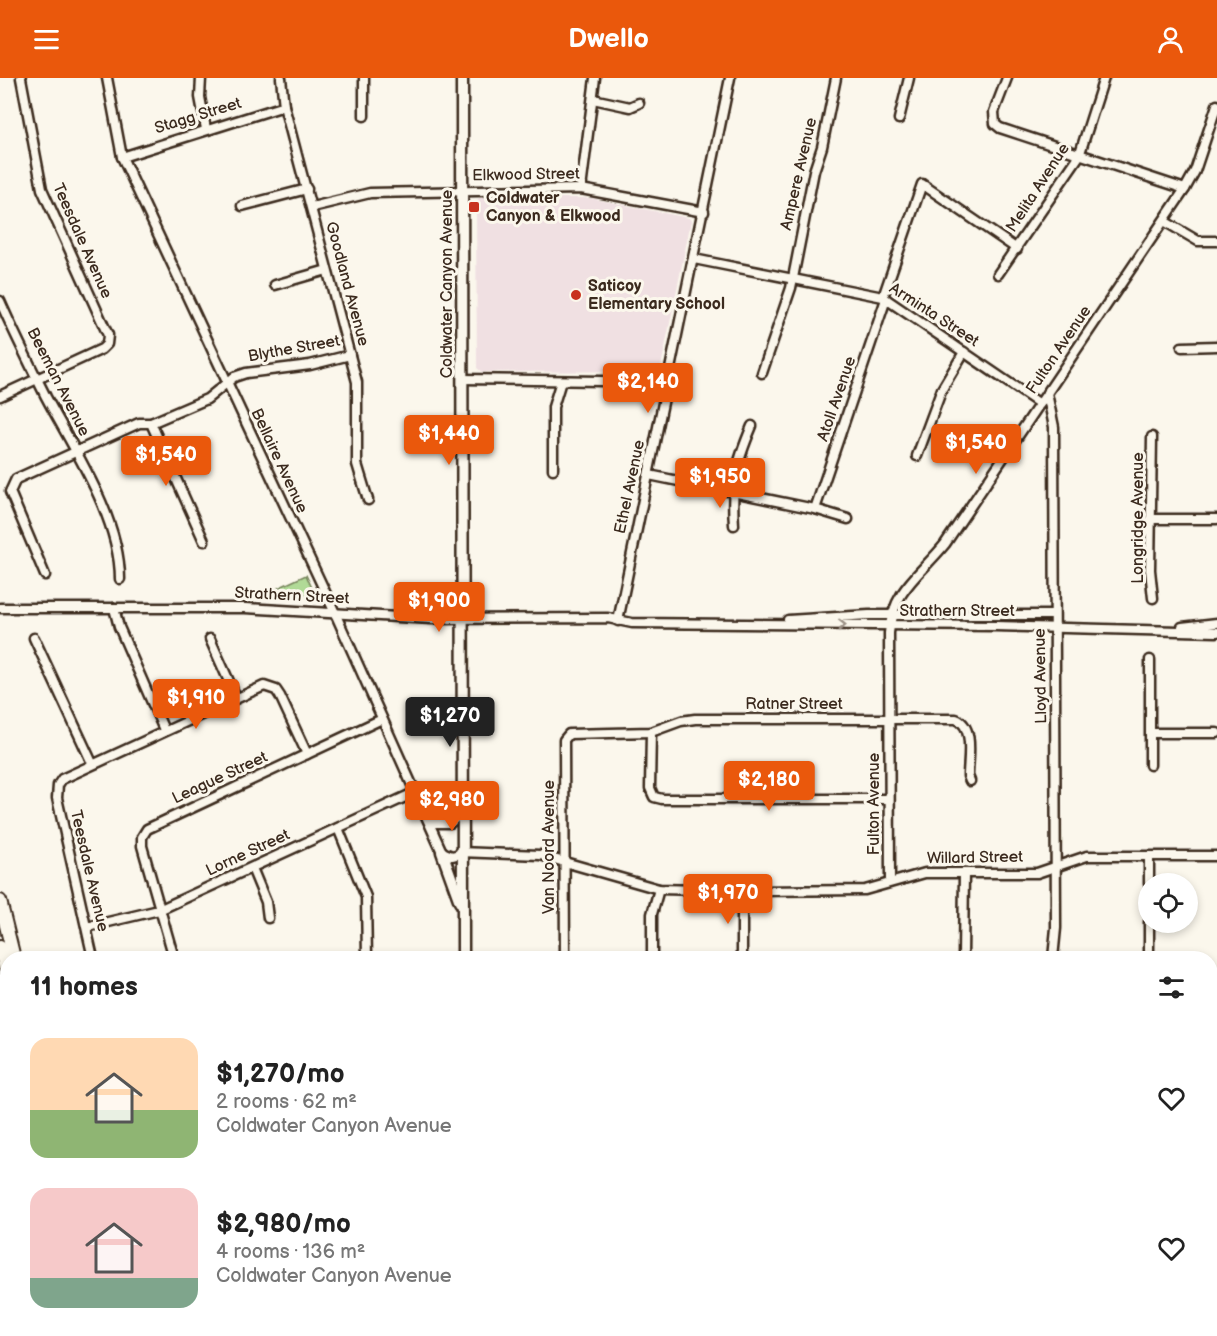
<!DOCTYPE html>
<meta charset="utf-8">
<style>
:root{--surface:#fff;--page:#f2f2f2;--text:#222;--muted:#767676;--accent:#ea580c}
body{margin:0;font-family:"Balsamiq Sans",sans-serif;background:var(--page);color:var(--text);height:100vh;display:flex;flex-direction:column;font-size:22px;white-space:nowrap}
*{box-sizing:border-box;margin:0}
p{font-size:20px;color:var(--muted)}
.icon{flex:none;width:33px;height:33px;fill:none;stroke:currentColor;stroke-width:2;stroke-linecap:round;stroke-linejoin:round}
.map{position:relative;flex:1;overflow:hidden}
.panel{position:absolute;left:0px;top:873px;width:1218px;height:386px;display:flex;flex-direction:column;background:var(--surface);border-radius:24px 24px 0 0;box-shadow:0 3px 9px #0003}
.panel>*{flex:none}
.controls{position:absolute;left:1138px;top:795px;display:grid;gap:12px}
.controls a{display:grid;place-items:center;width:60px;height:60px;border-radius:50%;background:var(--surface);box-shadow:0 3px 9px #0003;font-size:30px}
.price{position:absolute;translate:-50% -51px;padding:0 14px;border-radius:6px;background:var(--accent);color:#fff;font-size:20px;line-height:39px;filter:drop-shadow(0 2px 3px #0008)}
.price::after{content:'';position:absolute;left:50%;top:36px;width:18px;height:14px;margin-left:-9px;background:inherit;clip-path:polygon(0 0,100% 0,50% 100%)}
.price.active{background:#222;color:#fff}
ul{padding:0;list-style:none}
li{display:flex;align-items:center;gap:18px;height:150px;padding:0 30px}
li span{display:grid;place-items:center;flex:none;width:168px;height:120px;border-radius:18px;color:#555}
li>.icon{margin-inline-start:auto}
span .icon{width:72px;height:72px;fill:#fffc;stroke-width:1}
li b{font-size:26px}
h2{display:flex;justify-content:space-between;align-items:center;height:72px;padding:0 30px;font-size:26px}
header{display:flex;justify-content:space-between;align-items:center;height:78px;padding:0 30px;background:var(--accent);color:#fff;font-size:27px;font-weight:800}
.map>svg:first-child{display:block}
.built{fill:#f0e0e2}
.green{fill:#b1da97;stroke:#76825a;stroke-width:1.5}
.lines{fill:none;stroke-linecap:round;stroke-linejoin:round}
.minor-casing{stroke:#3b2a1e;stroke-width:13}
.major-casing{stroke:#3b2a1e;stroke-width:15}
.highway-casing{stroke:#3b2a1e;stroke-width:16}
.minor{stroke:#fbf7ec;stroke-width:8}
.major{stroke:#fbf7ec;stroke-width:10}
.highway{stroke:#fbf7ec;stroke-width:12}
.oneway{stroke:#9b9085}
.poi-dot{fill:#c8321e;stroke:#fbf7ec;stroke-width:2}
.labels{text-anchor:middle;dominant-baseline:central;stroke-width:6;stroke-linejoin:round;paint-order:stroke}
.street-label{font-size:16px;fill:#3b2a1e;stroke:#fbf7ec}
.poi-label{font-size:16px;font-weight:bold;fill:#3b2a1e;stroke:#fbf7ec;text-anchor:start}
</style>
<header><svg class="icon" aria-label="menu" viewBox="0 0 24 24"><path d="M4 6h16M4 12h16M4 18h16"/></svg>Dwello<svg class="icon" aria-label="person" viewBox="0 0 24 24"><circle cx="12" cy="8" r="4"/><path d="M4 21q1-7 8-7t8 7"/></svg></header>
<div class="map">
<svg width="1217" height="1258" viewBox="0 0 1217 1258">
<rect width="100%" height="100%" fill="#fbf7ec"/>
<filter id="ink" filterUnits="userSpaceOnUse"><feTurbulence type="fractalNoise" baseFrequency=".0167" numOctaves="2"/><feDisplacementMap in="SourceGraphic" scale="12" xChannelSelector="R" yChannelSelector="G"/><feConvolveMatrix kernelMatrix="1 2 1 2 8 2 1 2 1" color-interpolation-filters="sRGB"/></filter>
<g filter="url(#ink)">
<polygon class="built" points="479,120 590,120 689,140 691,143 660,293 482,294 477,290 476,124"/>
<polygon class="green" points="306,497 313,512 311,518 263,517"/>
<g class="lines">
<defs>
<g id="minor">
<polyline points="107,0 122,79 335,535 442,774 452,778 464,775"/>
<polyline points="201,0 200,19 206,51"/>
<polyline points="281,0 284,28 357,304 357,386 368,422"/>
<polyline points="364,0 364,38"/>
<polyline points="1007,0 994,34 995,46 1000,50 1185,111"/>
<polyline points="593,21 630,29 639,25"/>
<polyline points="899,41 909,0"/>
<polyline points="122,79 284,28"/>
<polyline points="581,111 595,0"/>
<polyline points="242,128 307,111"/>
<polyline points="312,129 370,115 581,111 704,134"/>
<polyline points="1164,143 1198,163 1217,163"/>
<polyline points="694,181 883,219 1040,326"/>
<polyline points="998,196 1079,78 1104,0"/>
<polyline points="275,207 327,192"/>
<polyline points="883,219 922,106 1017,171"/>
<path d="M0 223C14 255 30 287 46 319 74 372 120 440 120 501"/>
<polyline points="1182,269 1217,268"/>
<polyline points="762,295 791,210 814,93 822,69 836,0"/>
<polyline points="462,301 668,304"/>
<polyline points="1047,315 1054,349 1056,850 1053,880"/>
<polyline points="0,318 102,271 107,266 108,257 42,111 21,0"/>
<polyline points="151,345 204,463"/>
<polyline points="1152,359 1150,492 1153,520"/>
<polyline points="917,378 942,311 964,274"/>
<polyline points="553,391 553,329 561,303"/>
<polyline points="649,397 815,431 848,441"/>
<polyline points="815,431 886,221"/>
<polyline points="1151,441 1217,441"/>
<path d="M734 447C731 405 736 386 752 348"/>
<polyline points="45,497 10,414 16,401 139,345 151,345 207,321 234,299 246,295 310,287 350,277"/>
<polyline points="0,530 245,530 431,541 608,540 632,545 995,548 1217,554"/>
<polyline points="114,530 119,549 164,652"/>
<polyline points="788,542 869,537 1054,537"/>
<polyline points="618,543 730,0"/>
<polyline points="1182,549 1217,545"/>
<polyline points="34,560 92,685"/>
<polyline points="210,561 236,619"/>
<polyline points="1150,582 1150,687"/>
<polyline points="651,654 650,710 654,719 662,721 888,721"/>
<polyline points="1151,655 1217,655"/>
<polyline points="338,750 366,819 367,880"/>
<polyline points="460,774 540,777 659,811 742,813 865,812 925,795 1037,795 1087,778 1217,778"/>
<polyline points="252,790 266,824 268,840"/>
<path d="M890 804 889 555C893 511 920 497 945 466L1185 111 1195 93 1217 27"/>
<polyline points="1149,806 1149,779"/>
<polyline points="742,813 742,880"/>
<polyline points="87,849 159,832 416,714"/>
<polyline points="93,880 57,720 58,707 62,701 264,608 276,612 280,618 307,676"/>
<polyline points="174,880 142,768 142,759 147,751 382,641"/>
<path d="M565 880 564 662 569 656 651 654 681 643 695 641H956C975 648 968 681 968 698L970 703"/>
<polyline points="652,880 652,836 659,811"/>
<polyline points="963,880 964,795"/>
<polyline points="1149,880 1149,844"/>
<polyline points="1210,995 1217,995"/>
<polyline points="737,1251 737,1258"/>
<polyline points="1191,1258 1192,1251"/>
</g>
<g id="major">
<polyline points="462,0 463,880"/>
<polyline points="432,744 450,744 455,739 459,723"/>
<polyline points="442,774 460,824"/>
<polyline points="0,1194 8,1194"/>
<polyline points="1210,1200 1217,1200"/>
<polyline points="463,1251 463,1258"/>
</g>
<g id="highway">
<polyline points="0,823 14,880"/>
<polyline points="0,869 8,902"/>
<polyline points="0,917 8,951"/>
<polyline points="0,957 8,990"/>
<polyline points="0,1034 8,1065"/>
<polyline points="0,1101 8,1109"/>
<polyline points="0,1208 8,1206"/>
<polyline points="52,1251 53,1258"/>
<polyline points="67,1251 68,1258"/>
<polyline points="81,1251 82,1258"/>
<polyline points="93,1251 97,1258"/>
<polyline points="204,1251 205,1258"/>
<polyline points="218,1258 219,1251"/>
</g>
</defs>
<use href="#minor" class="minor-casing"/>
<use href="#major" class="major-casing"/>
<use href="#highway" class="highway-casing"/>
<use href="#minor" class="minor"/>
<use href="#major" class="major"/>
<use href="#highway" class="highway"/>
</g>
<defs><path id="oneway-chevron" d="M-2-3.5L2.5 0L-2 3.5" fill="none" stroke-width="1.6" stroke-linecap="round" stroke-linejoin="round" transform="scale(1.5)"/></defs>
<use class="oneway" href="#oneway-chevron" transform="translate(842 547) rotate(1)"/>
</g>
<g class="poi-dot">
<rect x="468" y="123" width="12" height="12" rx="3"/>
<circle cx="576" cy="217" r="6"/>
</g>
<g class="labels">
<g class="street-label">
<text transform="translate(198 38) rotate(-17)">Stagg Street</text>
<text transform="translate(799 96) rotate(-77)">Ampere Avenue</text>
<text transform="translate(526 97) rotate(-1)">Elkwood Street</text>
<text transform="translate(1038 110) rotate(-57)">Melita Avenue</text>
<text transform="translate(82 163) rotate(66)">Teesdale Avenue</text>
<text transform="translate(347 206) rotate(75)">Goodland Avenue</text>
<text transform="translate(447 206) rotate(-90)">Coldwater Canyon Avenue</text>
<text transform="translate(934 237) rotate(33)">Arminta Street</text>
<text transform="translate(294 271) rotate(-10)">Blythe Street</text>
<text transform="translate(1059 272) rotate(-56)">Fulton Avenue</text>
<text transform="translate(58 304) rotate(63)">Beeman Avenue</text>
<text transform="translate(837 321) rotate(-71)">Atoll Avenue</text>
<text transform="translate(279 383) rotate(65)">Bellaire Avenue</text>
<text transform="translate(630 409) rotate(-78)">Ethel Avenue</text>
<text transform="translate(1138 440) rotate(-90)">Longridge Avenue</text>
<text transform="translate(292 518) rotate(3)">Strathern Street</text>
<text x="957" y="533">Strathern Street</text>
<text transform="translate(1041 598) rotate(-91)">Lloyd Avenue</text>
<text x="794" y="626">Ratner Street</text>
<text transform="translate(220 700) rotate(-25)">League Street</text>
<text transform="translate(874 726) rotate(-90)">Fulton Avenue</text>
<text transform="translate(549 769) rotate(-90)">Van Noord Avenue</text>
<text transform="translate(248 775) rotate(-25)">Lorne Street</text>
<text transform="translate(975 780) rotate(-1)">Willard Street</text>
<text transform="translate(89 793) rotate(77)">Teesdale Avenue</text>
</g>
<g class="poi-label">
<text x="486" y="120">Coldwater<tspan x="486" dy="18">Canyon &amp; Elkwood</tspan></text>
<text x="588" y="208">Saticoy<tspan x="588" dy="18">Elementary School</tspan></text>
</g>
</g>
</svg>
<div class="controls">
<a><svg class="icon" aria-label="locate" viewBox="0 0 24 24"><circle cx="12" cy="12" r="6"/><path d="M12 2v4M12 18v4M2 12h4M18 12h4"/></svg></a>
</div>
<b class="price" style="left:648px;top:336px">$2,140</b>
<b class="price" style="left:449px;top:388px">$1,440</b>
<b class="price" style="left:976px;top:397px">$1,540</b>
<b class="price" style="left:166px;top:409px">$1,540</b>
<b class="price" style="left:720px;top:431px">$1,950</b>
<b class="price" style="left:439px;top:555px">$1,900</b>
<b class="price" style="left:196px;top:652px">$1,910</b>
<b class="price active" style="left:450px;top:670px">$1,270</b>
<b class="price" style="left:769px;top:734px">$2,180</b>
<b class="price" style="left:452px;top:754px">$2,980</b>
<b class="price" style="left:728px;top:847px">$1,970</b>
<section class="panel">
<h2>11 homes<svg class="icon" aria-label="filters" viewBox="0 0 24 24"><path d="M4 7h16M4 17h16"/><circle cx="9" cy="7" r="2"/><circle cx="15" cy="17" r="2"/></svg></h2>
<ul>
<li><span style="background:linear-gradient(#ffd9b3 60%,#8fb573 0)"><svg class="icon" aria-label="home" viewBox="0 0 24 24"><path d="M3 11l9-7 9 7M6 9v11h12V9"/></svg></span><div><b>$1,270/mo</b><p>2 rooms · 62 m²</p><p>Coldwater Canyon Avenue</p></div><svg class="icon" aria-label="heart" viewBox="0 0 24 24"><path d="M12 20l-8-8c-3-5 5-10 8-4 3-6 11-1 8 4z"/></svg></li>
<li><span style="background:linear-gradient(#f6c9c9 75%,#7fa58c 0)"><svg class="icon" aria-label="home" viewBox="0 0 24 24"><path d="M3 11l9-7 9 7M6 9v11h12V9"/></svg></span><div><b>$2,980/mo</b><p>4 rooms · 136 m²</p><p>Coldwater Canyon Avenue</p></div><svg class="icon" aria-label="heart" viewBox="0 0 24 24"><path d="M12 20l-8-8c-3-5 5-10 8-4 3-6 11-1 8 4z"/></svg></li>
</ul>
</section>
</div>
